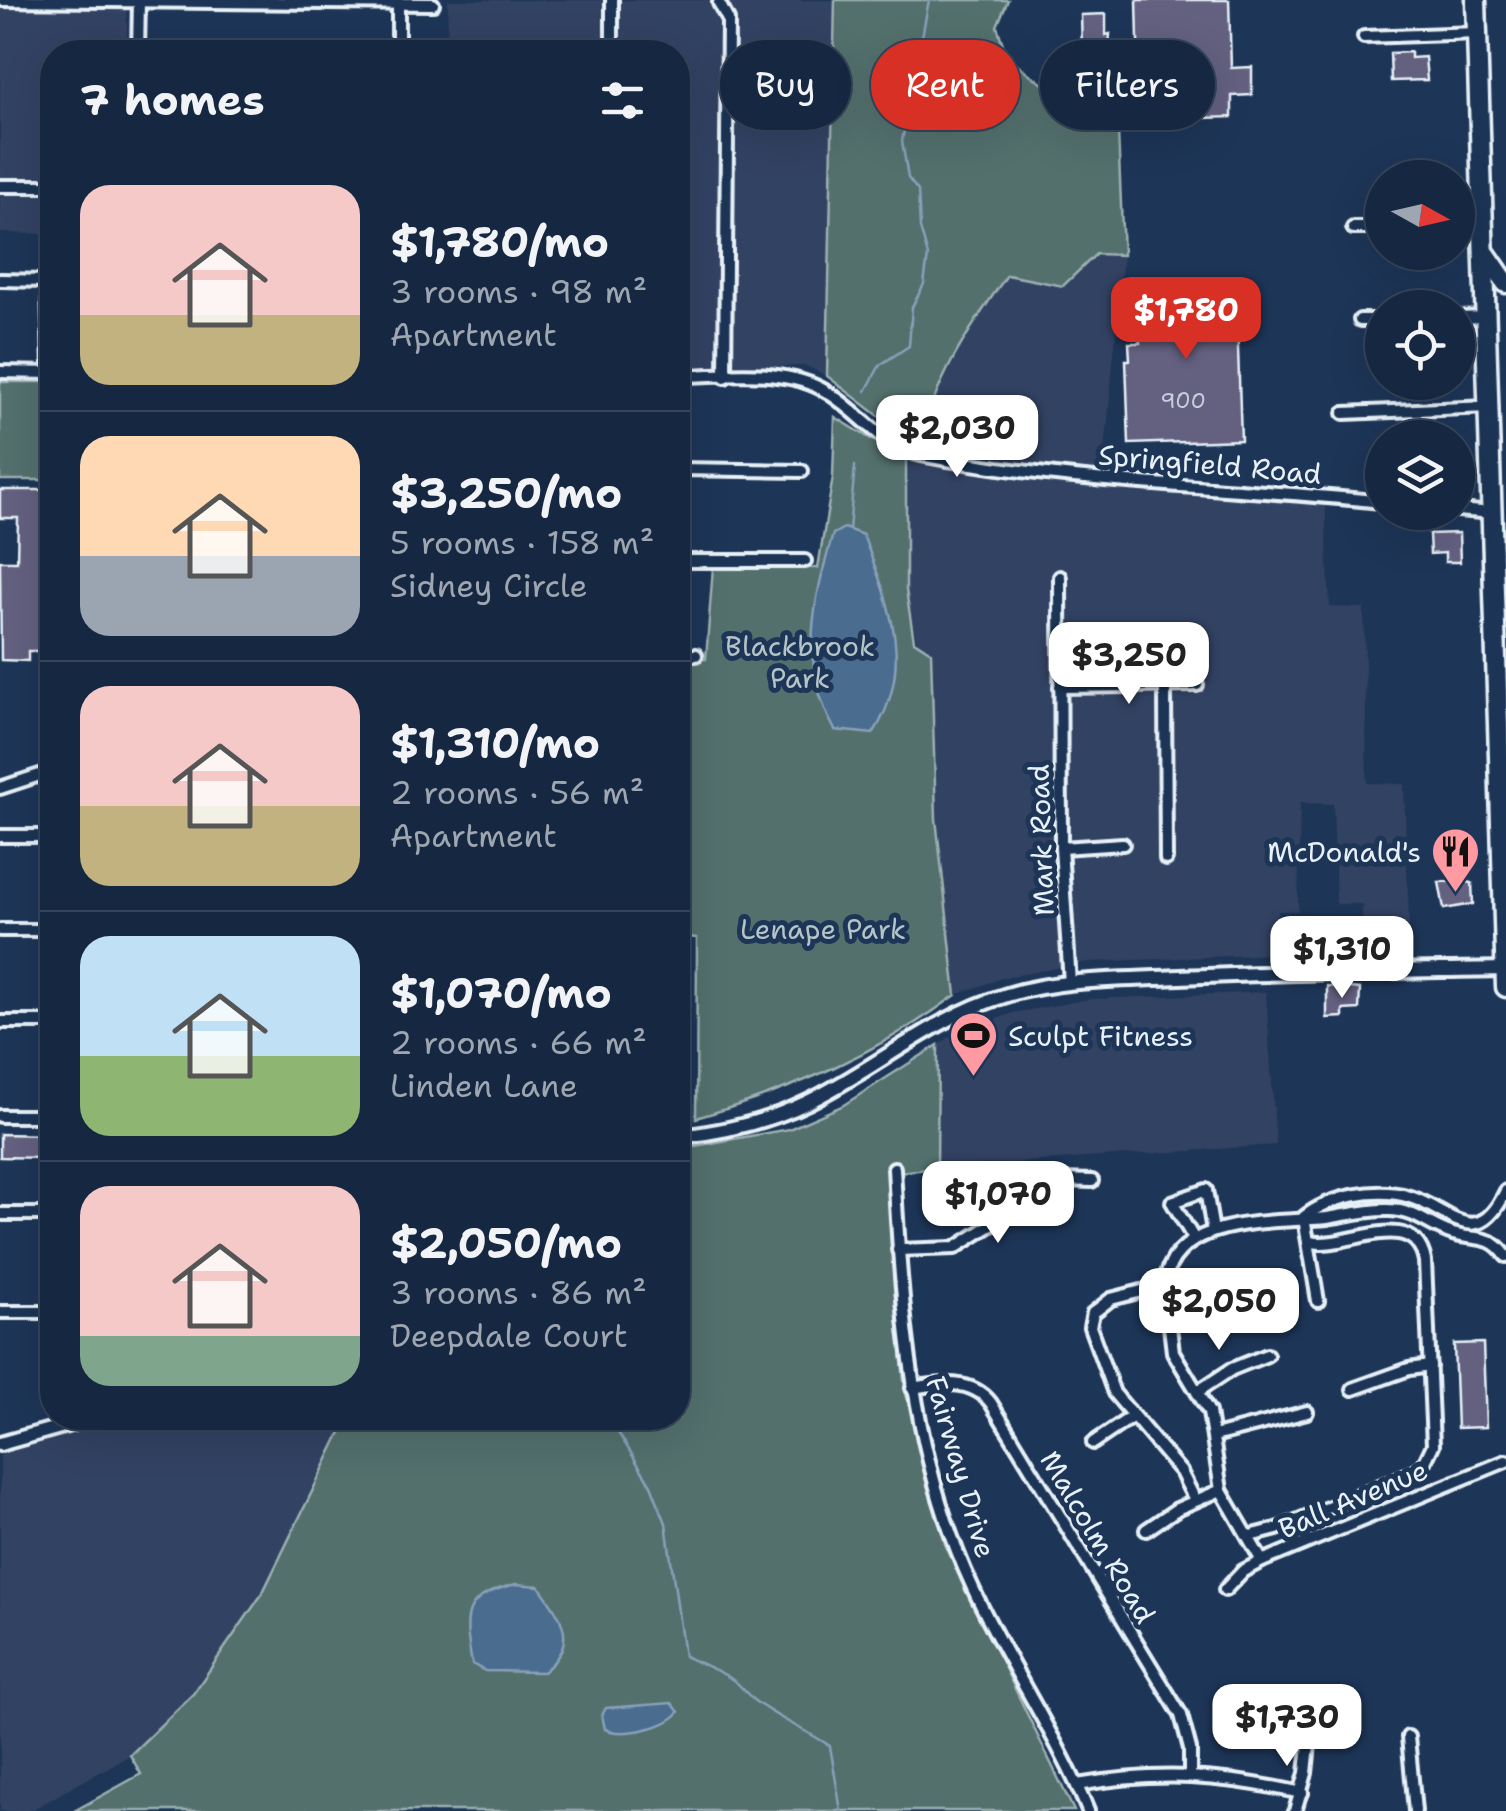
<!DOCTYPE html>
<meta charset="utf-8">
<style>
:root{--surface:#162841;--page:#23344c;--text:#f1f3f6;--muted:#9ea6b1;--line:#35445a;--accent:#d93025}
body{margin:0;font-family:"Shantell Sans",sans-serif;background:var(--page);color:var(--text);height:100vh;display:flex;flex-direction:column;font-size:38px;white-space:nowrap}
*{box-sizing:border-box;margin:0}
p{font-size:32px;color:var(--muted)}
.icon{flex:none;width:55px;height:55px;fill:none;stroke:currentColor;stroke-width:2;stroke-linecap:round;stroke-linejoin:round}
.map{position:relative;flex:1;overflow:hidden}
.sheet{position:absolute;left:40px;top:40px;width:650px;height:1390px;display:flex;flex-direction:column;background:var(--surface);border-radius:40px;box-shadow:0 10px 40px #0002,0 0 0 2px var(--line)}
.sheet>*{flex:none}
.banner{position:absolute;left:720px;top:40px;width:635px;height:90px;display:flex;gap:20px}
.needle{width:65px;rotate:98deg}
.fabs{position:absolute;left:1365px;top:160px;display:grid;gap:20px}
.fabs a{display:grid;place-items:center;width:110px;height:110px;border-radius:50%;background:var(--surface);box-shadow:0 10px 40px #0002,0 0 0 2px var(--line);font-size:50px}
.price{position:absolute;translate:-50% -85px;padding:0 22px;border-radius:20px;background:#fff;color:#222;font-size:32px;line-height:65px;filter:drop-shadow(0 2px 5px #0008)}
.price::after{content:'';position:absolute;left:50%;top:60px;width:30px;height:22px;margin-left:-15px;background:inherit;clip-path:polygon(0 0,100% 0,50% 100%)}
.price.current{background:var(--accent);color:#fff}
ul{padding:0;list-style:none}
li{display:flex;align-items:center;gap:30px;height:250px;padding:0 40px}
li+li{border-top:2px solid var(--line)}
li span{display:grid;place-items:center;flex:none;width:280px;height:200px;border-radius:30px;color:#555}
li>.icon{margin-inline-start:auto}
span .icon{width:120px;height:120px;fill:#fffc;stroke-width:1}
li b{font-size:42px}
h2{display:flex;justify-content:space-between;align-items:center;height:120px;padding:0 40px;font-size:42px}
.chip{padding:0 35px;border-radius:45px;background:var(--surface);box-shadow:0 10px 40px #0002,0 0 0 2px var(--line);font-size:35px;line-height:90px}
.chip.current{background:var(--accent);color:#fff}
.map>svg:first-child{display:block}
.built{fill:#324263}
.green{fill:#526f6d;stroke:#9db0b2;stroke-width:2.5}
.water{fill:#486c8f;stroke:#88a1b9;stroke-width:2.5}
.lines{fill:none;stroke-linecap:round;stroke-linejoin:round}
.stream{stroke:#88a1b9;stroke-width:2.5}
.building{fill:#646180;stroke:#e8f1f8;stroke-width:2.5}
.minor-casing{stroke:#e8f1f8;stroke-width:18}
.tertiary-casing{stroke:#e8f1f8;stroke-width:20}
.trunk-casing{stroke:#e8f1f8;stroke-width:25}
.minor{stroke:#1d3557;stroke-width:10}
.tertiary{stroke:#1d3557;stroke-width:12}
.trunk{stroke:#1d3557;stroke-width:18}
.labels{text-anchor:middle;dominant-baseline:central;stroke-width:10;stroke-linejoin:round;paint-order:stroke}
.number-label{font-size:22px;fill:#c7cdda}
.street-label{font-size:28px;fill:#e8f1f8;stroke:#1d3557}
.park-label{font-size:28px;fill:#b4c4c7;stroke:#1d3557}
.poi-label{font-size:28px;fill:#e8f1f8;stroke:#1d3557;text-anchor:end}
</style>
<div class="map">
<svg width="1506" height="1811" viewBox="0 0 1506 1811">
<rect width="100%" height="100%" fill="#1d3557"/>
<filter id="ink" filterUnits="userSpaceOnUse"><feTurbulence type="fractalNoise" baseFrequency=".01" numOctaves="2"/><feDisplacementMap in="SourceGraphic" scale="20" xChannelSelector="R" yChannelSelector="G"/><feConvolveMatrix kernelMatrix="1 2 1 2 8 2 1 2 1" color-interpolation-filters="sRGB"/></filter>
<g filter="url(#ink)">
<g class="built">
<polygon points="0,0 127,0 127,52 52,52 52,241 45,234 0,233"/>
<polygon points="448,0 835,0 827,376 806,366 678,367 678,52 537,52 447,46"/>
<polygon points="1096,254 1123,255 1102,484 1325,500 1330,607 1364,608 1367,783 1404,784 1410,954 1363,954 1362,904 1336,904 1333,804 1300,803 1298,911 1278,911 1278,954 1088,962 1002,978 956,995 936,819 935,730 906,590 906,458 920,448 928,407 965,335 1007,274 1063,286"/>
<polygon points="1266,992 1276,1145 937,1168 938,1045 951,1036 1013,1013 1090,999"/>
<polygon points="120,1418 348,1418 262,1594 193,1694 130,1755 30,1811 0,1811 0,1455"/>
</g>
<g class="green">
<path d="M835 0H1008L997 26 1007 57 1051 90 1117 105 1123 255 1096 254 1063 286 1007 275C969 329 933 382 920 448L906 458V590L914 641 931 652 936 819 956 995C876 1054 791 1091 696 1118L697 938 678 936V660L706 659 713 567 818 568 833 477 835 417 889 450 892 426 827 376Z"/>
<rect x="0" y="382" width="52" height="98"/>
<polygon points="938,1045 937,1168 888,1173 894,1287 905,1390 945,1544 1074,1811 74,1811 141,1774 130,1755 193,1694 262,1594 348,1418 678,1418 678,1149 789,1129 842,1106"/>
</g>
<g class="water">
<path d="M844 528 863 535C890 605 916 667 873 734L835 730C798 664 813 603 833 534Z"/>
<path d="M516 1584 539 1586C562 1618 580 1642 543 1672L485 1671 472 1664C463 1613 462 1597 516 1584Z"/>
<path d="M672 1703 679 1712C666 1728 623 1737 605 1729L602 1715 606 1708Z"/>
</g>
<g class="lines">
<g class="stream">
<polyline points="866,391 880,365 909,346 912,307 924,284 928,256 920,228 918,191 908,178 902,141 929,0"/>
<polyline points="849,530 855,466"/>
<path d="M609 1418 651 1485 666 1523 684 1656C697 1662 723 1672 733 1680 742 1686 748 1696 756 1702 779 1719 806 1730 830 1746L841 1811"/>
</g>
</g>
<g class="building">
<polygon points="1137,0 1229,0 1231,68 1252,67 1252,95 1232,96 1232,117 1140,120"/>
<polygon points="1106,14 1106,35 1110,34 1107,74 1096,75 1096,64 1088,64 1088,48 1082,48 1081,15"/>
<polygon points="1411,52 1411,58 1425,57 1427,80 1391,81 1390,53"/>
<polygon points="1236,278 1237,286 1244,286 1245,301 1245,316 1237,317 1241,440 1129,444 1126,360 1130,360 1129,343 1140,343 1138,281"/>
<polygon points="0,490 52,490 52,518 46,518 46,561 52,561 52,651 28,651 28,661 1,660 0,561 17,561 18,518 0,518"/>
<polygon points="1459,533 1460,562 1445,562 1445,553 1430,554 1429,534"/>
<polygon points="1463,881 1472,883 1473,904 1444,909 1439,882"/>
<polygon points="1327,986 1360,989 1359,1009 1343,1010 1343,1017 1327,1018"/>
<polygon points="0,1134 47,1135 46,1158 0,1157"/>
<polygon points="1483,1343 1486,1427 1457,1428 1454,1344"/>
</g>
<g class="lines">
<defs>
<g id="minor">
<polyline points="0,0 433,4"/>
<polyline points="719,3 728,20 725,377"/>
<polyline points="1364,37 1477,33"/>
<polyline points="138,52 139,0"/>
<polyline points="398,52 398,1"/>
<polyline points="612,52 612,0"/>
<polyline points="0,186 52,186"/>
<polyline points="1458,226 1483,225"/>
<polyline points="1353,228 1382,228"/>
<polyline points="0,280 48,281 50,373"/>
<polyline points="1458,318 1486,317"/>
<polyline points="1360,320 1382,320"/>
<polyline points="0,372 52,373"/>
<path d="M678 376C725 376 785 366 827 392 859 411 882 447 921 455 1072 485 1229 486 1382 502"/>
<polyline points="1344,413 1489,407"/>
<polyline points="678,469 802,471"/>
<polyline points="1458,510 1493,513"/>
<polyline points="678,561 805,561"/>
<polyline points="1060,577 1061,848 1070,983"/>
<polyline points="678,655 696,655"/>
<polyline points="1060,687 1197,685"/>
<polyline points="1165,687 1166,859"/>
<polyline points="0,788 52,771"/>
<polyline points="0,836 52,836"/>
<polyline points="1061,848 1123,844"/>
<polyline points="0,930 52,930"/>
<polyline points="0,1022 52,1022"/>
<polyline points="0,1116 52,1116"/>
<path d="M894 1168C902 1312 911 1454 972 1586 1007 1663 1056 1733 1088 1811"/>
<polyline points="0,1214 52,1214"/>
<path d="M1304 1217C1330 1196 1378 1187 1410 1197 1451 1210 1476 1253 1506 1191"/>
<polyline points="1304,1218 1318,1301"/>
<polyline points="1194,1239 1172,1202 1206,1190 1213,1231"/>
<polyline points="898,1250 955,1248 1062,1180 1092,1181"/>
<polyline points="1165,1285 1111,1299 1093,1313 1090,1327 1114,1393 1181,1472 1195,1500"/>
<polyline points="0,1312 52,1312"/>
<path d="M912 1388C940 1383 972 1378 991 1403L1181 1715 1190 1749V1775"/>
<polyline points="1353,1389 1409,1369 1430,1366"/>
<polyline points="1197,1392 1232,1369 1267,1355"/>
<polyline points="1214,1436 1307,1412"/>
<polyline points="1093,1443 1133,1416"/>
<polyline points="1146,1530 1177,1509 1221,1490"/>
<path d="M1250 1536 1277 1529 1413 1472 1423 1466 1433 1445 1425 1261C1414 1205 1346 1250 1311 1242"/>
<path d="M1262 1561 1221 1490 1209 1412 1173 1352 1165 1285C1171 1215 1277 1223 1327 1218 1348 1215 1368 1209 1389 1210 1416 1210 1429 1227 1453 1234 1476 1241 1490 1233 1506 1256"/>
<polyline points="1225,1590 1243,1571 1262,1561 1506,1461"/>
<polyline points="1408,1737 1415,1811"/>
<path d="M1077 1785C1160 1771 1220 1775 1302 1793"/>
<polyline points="1295,1811 1306,1773 1310,1735"/>
</g>
<g id="tertiary">
<path d="M678 1137C723 1132 767 1122 808 1102 877 1068 933 1017 1007 995 1063 978 1123 980 1180 977 1289 972 1397 971 1506 969"/>
<polyline points="0,1444 92,1418"/>
</g>
<g id="trunk">
<polyline points="1476,0 1506,987"/>
<polyline points="1486,254 1506,283"/>
</g>
</defs>
<use href="#minor" class="minor-casing"/>
<use href="#tertiary" class="tertiary-casing"/>
<use href="#trunk" class="trunk-casing"/>
<use href="#minor" class="minor"/>
<use href="#tertiary" class="tertiary"/>
<use href="#trunk" class="trunk"/>
</g>
</g>
<defs>
<symbol id="restaurant-pin" viewBox="-11 -11 22 30"><path d="M0 17L-7.5 6A9.5 9.5 0 1 1 7.5 6Z" fill="#ff9aa2" stroke="#1d3557"/><path d="M-5-6h1v4h1v-4h1v4h1v-4h1v5L-1.5 .5V6h-2V.5L-5-1ZM5-6V6H3V1.5H1.5Q1.5-4 5-6Z" fill="#111"/></symbol>
<symbol id="stadium-pin" viewBox="-11 -11 22 30"><path d="M0 17L-7.5 6A9.5 9.5 0 1 1 7.5 6Z" fill="#ff9aa2" stroke="#1d3557"/><path d="M0-5a6.5 5 0 1 0 0 10a6.5 5 0 1 0 0-10ZM-3.5-1.8h7v3.6h-7Z" fill="#111"/></symbol>
</defs>
<g fill-rule="evenodd">
<use href="#restaurant-pin" x="1428" y="824" width="55" height="75"/>
<use href="#stadium-pin" x="946" y="1008" width="55" height="75"/>
</g>
<g class="labels">
<g class="number-label">
<text x="1183" y="400">900</text>
</g>
<g class="street-label">
<text transform="translate(1210 464) rotate(5)">Springfield Road</text>
<text transform="translate(1041 840) rotate(-92)">Mark Road</text>
<text transform="translate(961 1467) rotate(74)">Fairway Drive</text>
<text transform="translate(1353 1499) rotate(-23)">Ball Avenue</text>
<text transform="translate(1098 1537) rotate(59)">Malcolm Road</text>
</g>
<g class="park-label">
<text x="800" y="646">Blackbrook<tspan x="800" dy="32">Park</tspan></text>
<text x="823" y="929">Lenape Park</text>
</g>
<g class="poi-label">
<text x="1421" y="852">McDonald's</text>
<text x="1008" y="1036" text-anchor="start">Sculpt Fitness</text>
</g>
</g>
</svg>
<div class="fabs">
<a><svg class="needle" viewBox="-14 -14 28 28"><path d="M0-13l5 13h-10z" fill="#e53935"/><path d="M0 13l5-13h-10z" fill="#9ea6b1"/></svg></a>
<a><svg class="icon" aria-label="locate" viewBox="0 0 24 24"><circle cx="12" cy="12" r="6"/><path d="M12 2v4M12 18v4M2 12h4M18 12h4"/></svg></a>
<a><svg class="icon" aria-label="layers" viewBox="0 0 24 24"><path d="M12 4l9 5-9 5-9-5zM3 14l9 5 9-5"/></svg></a>
</div>
<b class="price current" style="left:1186px;top:362px">$1,780</b>
<b class="price" style="left:957px;top:480px">$2,030</b>
<b class="price" style="left:1129px;top:707px">$3,250</b>
<b class="price" style="left:1342px;top:1001px">$1,310</b>
<b class="price" style="left:998px;top:1246px">$1,070</b>
<b class="price" style="left:1219px;top:1353px">$2,050</b>
<b class="price" style="left:1287px;top:1769px">$1,730</b>
<div class="banner">
<a class="chip">Buy</a>
<a class="chip current">Rent</a>
<a class="chip">Filters</a>
</div>
<section class="sheet">
<h2>7 homes<svg class="icon" aria-label="filters" viewBox="0 0 24 24"><path d="M4 7h16M4 17h16"/><circle cx="9" cy="7" r="2"/><circle cx="15" cy="17" r="2"/></svg></h2>
<ul>
<li><span style="background:linear-gradient(#f6c9c9 65%,#c2b280 0)"><svg class="icon" aria-label="home" viewBox="0 0 24 24"><path d="M3 11l9-7 9 7M6 9v11h12V9"/></svg></span><div><b>$1,780/mo</b><p>3 rooms · 98 m²</p><p>Apartment</p></div></li>
<li><span style="background:linear-gradient(#ffd9b3 60%,#9aa5b1 0)"><svg class="icon" aria-label="home" viewBox="0 0 24 24"><path d="M3 11l9-7 9 7M6 9v11h12V9"/></svg></span><div><b>$3,250/mo</b><p>5 rooms · 158 m²</p><p>Sidney Circle</p></div></li>
<li><span style="background:linear-gradient(#f6c9c9 60%,#c2b280 0)"><svg class="icon" aria-label="home" viewBox="0 0 24 24"><path d="M3 11l9-7 9 7M6 9v11h12V9"/></svg></span><div><b>$1,310/mo</b><p>2 rooms · 56 m²</p><p>Apartment</p></div></li>
<li><span style="background:linear-gradient(#bfe0f5 60%,#8fb573 0)"><svg class="icon" aria-label="home" viewBox="0 0 24 24"><path d="M3 11l9-7 9 7M6 9v11h12V9"/></svg></span><div><b>$1,070/mo</b><p>2 rooms · 66 m²</p><p>Linden Lane</p></div></li>
<li><span style="background:linear-gradient(#f6c9c9 75%,#7fa58c 0)"><svg class="icon" aria-label="home" viewBox="0 0 24 24"><path d="M3 11l9-7 9 7M6 9v11h12V9"/></svg></span><div><b>$2,050/mo</b><p>3 rooms · 86 m²</p><p>Deepdale Court</p></div></li>
</ul>
</section>
</div>
